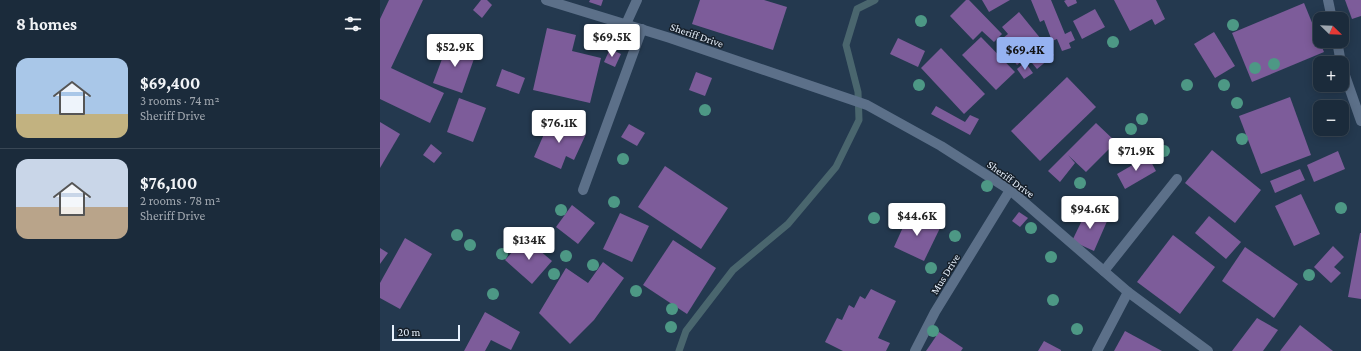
<!DOCTYPE html>
<meta charset="utf-8">
<style>
:root{--surface:#1b2b3b;--page:#283746;--text:#f1f3f6;--muted:#a0a7af;--line:#394755;--accent:#95b2f1}
body{margin:0;font-family:"Crimson Pro",serif;background:var(--page);color:var(--text);height:100vh;display:flex;flex-direction:column;font-size:15px;white-space:nowrap}
*{box-sizing:border-box;margin:0}
p{font-size:13px;color:var(--muted)}
.icon{flex:none;width:22px;height:22px;fill:none;stroke:currentColor;stroke-width:2;stroke-linecap:round;stroke-linejoin:round}
.map{position:relative;flex:1;overflow:hidden}
.panel{display:flex;flex-direction:column;background:var(--surface);width:380px}
.panel>*{flex:none}
.needle{width:26px;rotate:113deg}
.tools{position:absolute;left:933px;top:12px;display:grid;gap:8px}
.tools a{display:grid;place-items:center;width:36px;height:36px;border-radius:8px;background:var(--surface);box-shadow:0 2px 10px #0003,0 0 0 1px var(--line);font-size:20px}
.scale{position:absolute;left:12px;bottom:10px;width:68px;box-sizing:border-box;padding-left:4px;border:2px solid #e7f1fd;border-top:0;font-size:11px;line-height:14px;white-space:nowrap;color:#e7f1fd;-webkit-text-stroke:3px #161f29;paint-order:stroke}
.price{position:absolute;translate:-50% -34px;padding:0 9px;border-radius:4px;background:#fff;color:#222;font-size:13px;line-height:26px;filter:drop-shadow(0 1px 2px #0008)}
.price::after{content:'';position:absolute;left:50%;top:24px;width:12px;height:9px;margin-left:-6px;background:inherit;clip-path:polygon(0 0,100% 0,50% 100%)}
.price.current{background:var(--accent);color:#111}
ul{padding:0;list-style:none}
li{display:flex;align-items:center;gap:12px;height:100px;padding:0 16px}
li+li{border-top:1px solid var(--line)}
li span{display:grid;place-items:center;flex:none;width:112px;height:80px;border-radius:12px;color:#555}
li>.icon{margin-inline-start:auto}
span .icon{width:48px;height:48px;fill:#fffc;stroke-width:1}
li b{font-size:17px}
h2{display:flex;justify-content:space-between;align-items:center;height:48px;padding:0 16px;font-size:17px}
main{display:flex;flex:1;min-height:0}
.map>svg:first-child{display:block}
.lines{fill:none;stroke-linecap:round;stroke-linejoin:round}
.stream{stroke:#4a666e;stroke-width:7}
.building{fill:#7d5c9a}
.minor{stroke:#5c7089;stroke-width:10}
.tree{fill:#4d9885}
.labels{text-anchor:middle;dominant-baseline:central;stroke-width:3;stroke-linejoin:round;paint-order:stroke}
.street-label{font-size:11px;fill:#e7f1fd;stroke:#161f29}
</style>
<main>
<section class="panel">
<h2>8 homes<svg class="icon" aria-label="filters" viewBox="0 0 24 24"><path d="M4 7h16M4 17h16"/><circle cx="9" cy="7" r="2"/><circle cx="15" cy="17" r="2"/></svg></h2>
<ul>
<li><span style="background:linear-gradient(#a9c7e8 70%,#c2b280 0)"><svg class="icon" aria-label="home" viewBox="0 0 24 24"><path d="M3 11l9-7 9 7M6 9v11h12V9"/></svg></span><div><b>$69,400</b><p>3 rooms · 74 m²</p><p>Sheriff Drive</p></div></li>
<li><span style="background:linear-gradient(#c9d6e8 60%,#b9a48a 0)"><svg class="icon" aria-label="home" viewBox="0 0 24 24"><path d="M3 11l9-7 9 7M6 9v11h12V9"/></svg></span><div><b>$76,100</b><p>2 rooms · 78 m²</p><p>Sheriff Drive</p></div></li>
</ul>
</section>
<div class="map">
<svg width="981" height="351" viewBox="0 0 981 351">
<rect width="100%" height="100%" fill="#24394f"/>
<g class="lines">
<polyline class="stream" points="299,351 306,331 353,270 408,224 456,167 479,120 478,92 466,45 477,9 495,0"/>
</g>
<g class="building">
<polygon points="9,0 43,0 11,68 64,93 50,123 0,99 0,19"/>
<polygon points="101,0 107,0 112,5 102,18 93,10"/>
<polygon points="210,0 223,0 221,6 209,2"/>
<polygon points="320,0 384,0 407,7 393,50 312,24"/>
<polygon points="586,0 589,0 622,34 614,42 602,31 593,40 570,16"/>
<polygon points="602,0 630,0 609,12"/>
<polygon points="651,0 671,0 685,34 691,31 695,40 689,43 691,48 682,51 677,39 672,41 664,20 660,22"/>
<polygon points="686,0 696,0 697,3 688,7 684,1"/>
<polygon points="734,0 776,0 785,19 775,25 772,19 750,31"/>
<polygon points="965,0 981,0 981,16 972,19"/>
<polygon points="924,3 944,52 872,82 852,33"/>
<polygon points="715,9 725,27 702,39 693,21"/>
<polygon points="639,12 674,55 657,69 647,57 637,65 618,42 628,34 622,27"/>
<polygon points="167,28 196,35 192,51 221,58 210,103 153,90"/>
<polygon points="834,32 855,66 835,78 814,44"/>
<polygon points="601,37 635,72 616,90 582,55"/>
<polygon points="518,38 545,51 538,67 510,54"/>
<polygon points="68,43 96,53 82,93 53,83"/>
<polygon points="561,48 605,94 584,114 541,68"/>
<polygon points="230,49 241,54 235,67 224,62"/>
<polygon points="645,62 653,73 644,79 637,69"/>
<polygon points="122,69 145,78 139,94 116,86"/>
<polygon points="316,72 332,78 325,96 309,90"/>
<polygon points="687,77 716,107 660,161 631,131"/>
<polygon points="910,97 931,155 881,174 859,116"/>
<polygon points="79,98 106,108 93,142 67,132"/>
<polygon points="556,106 585,122 590,115 599,119 590,135 551,114"/>
<polygon points="171,118 206,134 194,160 186,156 181,169 154,157"/>
<polygon points="0,122 20,134 0,168"/>
<polygon points="716,123 736,142 706,172 688,155 695,163 680,182 668,171"/>
<polygon points="249,124 265,133 257,146 241,137"/>
<polygon points="51,144 62,153 54,163 43,155"/>
<polygon points="832,150 881,190 855,223 805,183"/>
<polygon points="958,151 965,169 934,182 927,165"/>
<polygon points="768,156 776,171 745,189 737,174"/>
<polygon points="285,166 348,208 321,249 258,207"/>
<polygon points="920,169 925,180 895,193 890,181"/>
<polygon points="921,194 940,234 914,246 895,206"/>
<polygon points="192,205 215,223 198,244 176,227"/>
<polygon points="707,210 728,219 714,251 692,241"/>
<polygon points="639,212 648,218 640,227 632,221"/>
<polygon points="240,213 269,226 252,262 223,249"/>
<polygon points="529,214 560,228 544,261 514,247"/>
<polygon points="829,216 861,242 846,259 815,233"/>
<polygon points="980,233 981,233 981,299 968,297"/>
<polygon points="793,235 835,267 800,314 757,282"/>
<polygon points="25,238 52,254 20,309 0,298 0,283"/>
<polygon points="145,238 172,261 152,284 125,260"/>
<polygon points="293,240 336,268 307,314 263,285"/>
<polygon points="953,246 964,257 954,267 961,273 951,283 934,267"/>
<polygon points="865,247 918,284 894,318 842,281"/>
<polygon points="0,248 8,253 0,264"/>
<polygon points="223,262 244,278 214,320 190,344 159,313 186,268 208,283"/>
<polygon points="491,289 516,301 498,338 510,343 506,351 463,351 445,342 457,318 462,320 469,305 474,308 480,296 485,299"/>
<polygon points="105,312 140,332 131,350 111,340 105,351 84,351"/>
<polygon points="877,318 898,330 883,351 852,351"/>
<polygon points="920,325 953,351 900,351"/>
<polygon points="745,331 782,351 734,351"/>
<polygon points="559,332 583,348 581,351 546,351"/>
<polygon points="664,341 681,350 681,351 658,351"/>
</g>
<g class="lines">
<g class="minor">
<polyline points="166,0 290,38 487,105 561,146 630,190 748,292 828,351"/>
<polyline points="948,0 952,19"/>
<polyline points="246,24 257,0"/>
<polyline points="957,41 961,63"/>
<polyline points="962,67 981,121"/>
<polyline points="203,190 262,29"/>
<polyline points="724,271 797,179"/>
<polyline points="535,351 555,312 630,190"/>
<polyline points="717,351 748,292"/>
</g>
</g>
<g class="tree">
<circle cx="541" cy="21" r="6"/>
<circle cx="853" cy="25" r="6"/>
<circle cx="733" cy="42" r="6"/>
<circle cx="894" cy="64" r="6"/>
<circle cx="875" cy="68" r="6"/>
<circle cx="539" cy="85" r="6"/>
<circle cx="807" cy="85" r="6"/>
<circle cx="844" cy="85" r="6"/>
<circle cx="857" cy="103" r="6"/>
<circle cx="325" cy="110" r="6"/>
<circle cx="762" cy="119" r="6"/>
<circle cx="751" cy="129" r="6"/>
<circle cx="862" cy="139" r="6"/>
<circle cx="784" cy="151" r="6"/>
<circle cx="745" cy="157" r="6"/>
<circle cx="243" cy="159" r="6"/>
<circle cx="700" cy="183" r="6"/>
<circle cx="607" cy="186" r="6"/>
<circle cx="234" cy="202" r="6"/>
<circle cx="961" cy="208" r="6"/>
<circle cx="181" cy="210" r="6"/>
<circle cx="494" cy="218" r="6"/>
<circle cx="651" cy="228" r="6"/>
<circle cx="77" cy="235" r="6"/>
<circle cx="575" cy="236" r="6"/>
<circle cx="90" cy="245" r="6"/>
<circle cx="122" cy="254" r="6"/>
<circle cx="186" cy="256" r="6"/>
<circle cx="671" cy="257" r="6"/>
<circle cx="213" cy="265" r="6"/>
<circle cx="551" cy="268" r="6"/>
<circle cx="174" cy="274" r="6"/>
<circle cx="929" cy="275" r="6"/>
<circle cx="256" cy="291" r="6"/>
<circle cx="113" cy="294" r="6"/>
<circle cx="673" cy="300" r="6"/>
<circle cx="292" cy="309" r="6"/>
<circle cx="291" cy="327" r="6"/>
<circle cx="697" cy="329" r="6"/>
<circle cx="553" cy="331" r="6"/>
</g>
<g class="labels">
<g class="street-label">
<text transform="translate(317 35) rotate(19)">Sheriff Drive</text>
<text transform="translate(631 179) rotate(36)">Sheriff Drive</text>
<text transform="translate(565 274) rotate(-58)">Mus Drive</text>
</g>
</g>
</svg>
<div class="tools">
<a><svg class="needle" viewBox="-14 -14 28 28"><path d="M0-13l5 13h-10z" fill="#e53935"/><path d="M0 13l5-13h-10z" fill="#a0a7af"/></svg></a>
<a>+</a>
<a>−</a>
</div>
<div class="scale">20 m</div>
<b class="price" style="left:232px;top:58px">$69.5K</b>
<b class="price" style="left:75px;top:68px">$52.9K</b>
<b class="price current" style="left:645px;top:71px">$69.4K</b>
<b class="price" style="left:179px;top:144px">$76.1K</b>
<b class="price" style="left:756px;top:172px">$71.9K</b>
<b class="price" style="left:710px;top:230px">$94.6K</b>
<b class="price" style="left:537px;top:237px">$44.6K</b>
<b class="price" style="left:149px;top:261px">$134K</b>
</div>
</main>
